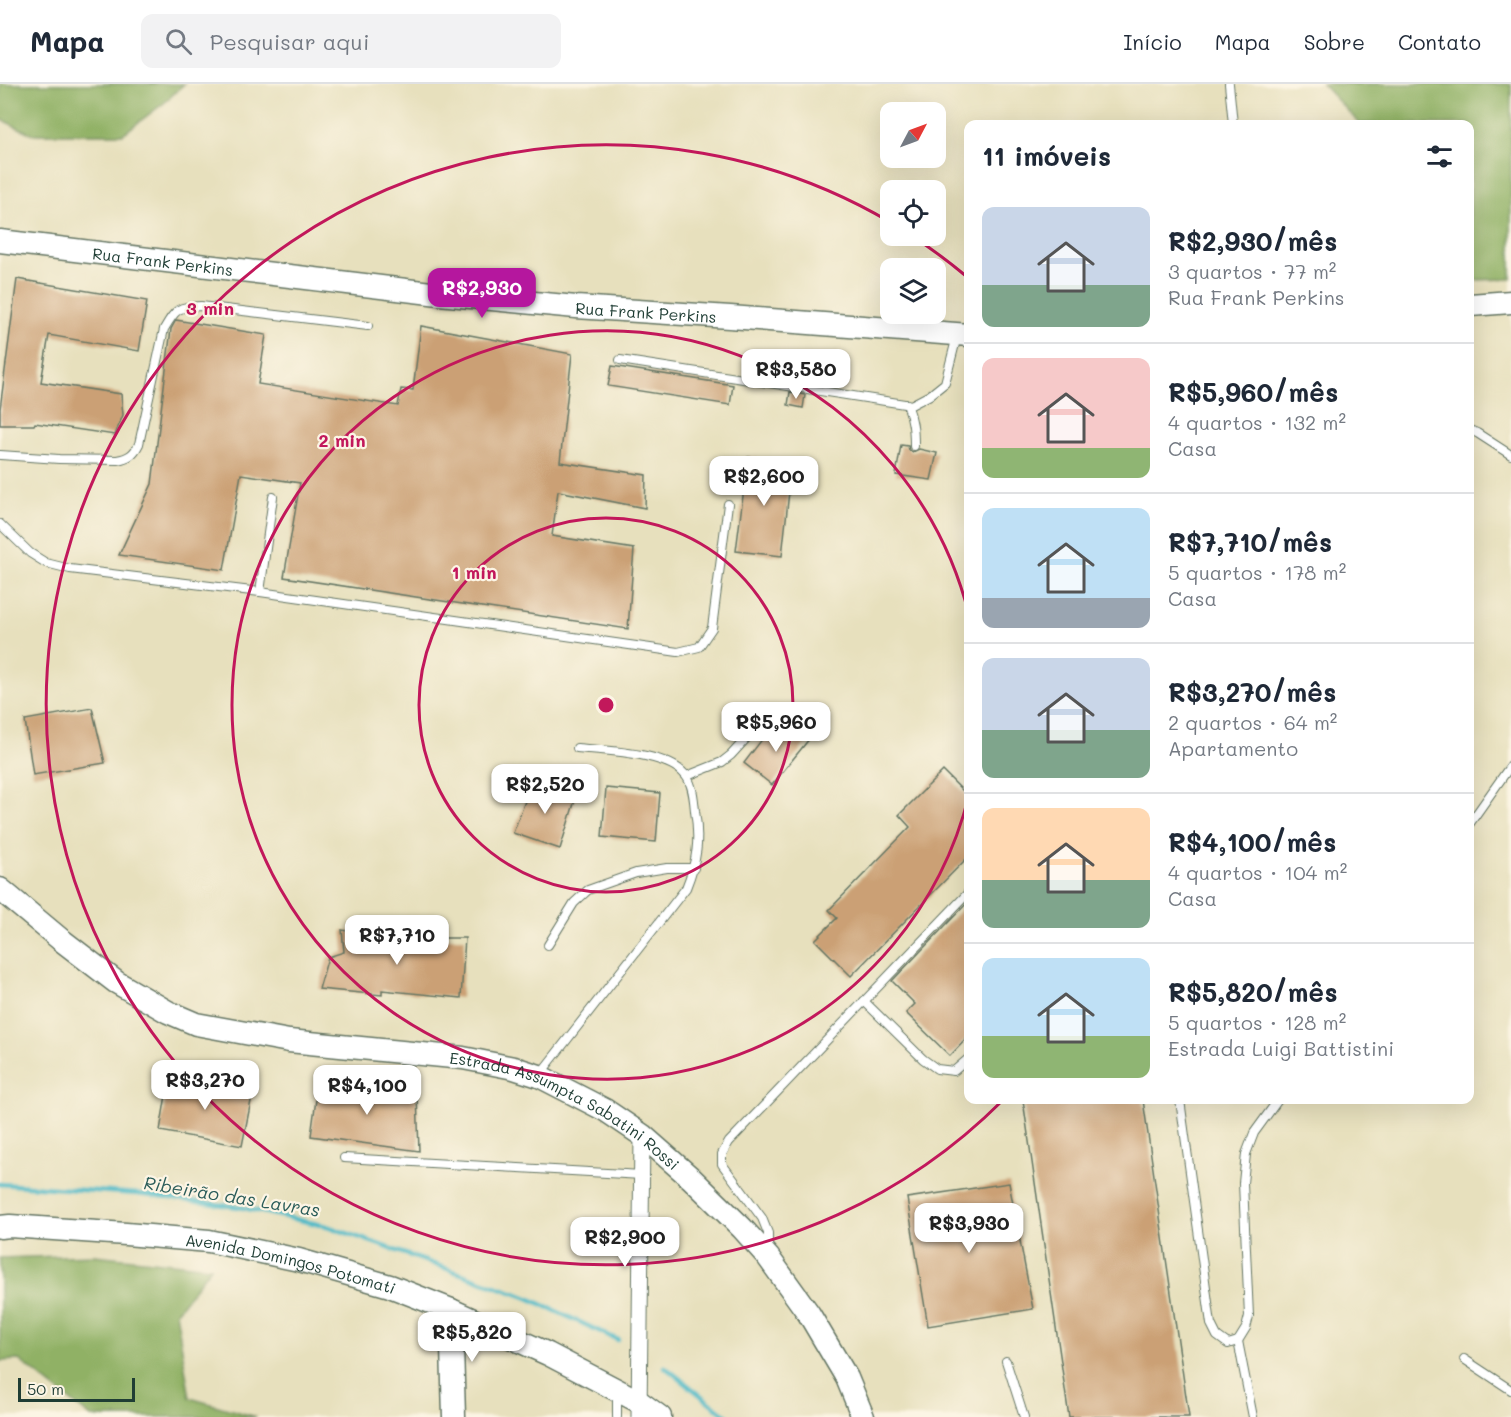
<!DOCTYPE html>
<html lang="pt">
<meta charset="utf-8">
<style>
:root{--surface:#fff;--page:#f2f2f3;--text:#1f2937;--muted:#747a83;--line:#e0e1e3;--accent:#b5179e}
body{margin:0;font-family:Mali,sans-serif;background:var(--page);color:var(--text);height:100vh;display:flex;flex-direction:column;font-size:22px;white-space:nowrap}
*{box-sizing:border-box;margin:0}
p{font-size:20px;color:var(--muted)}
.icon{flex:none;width:33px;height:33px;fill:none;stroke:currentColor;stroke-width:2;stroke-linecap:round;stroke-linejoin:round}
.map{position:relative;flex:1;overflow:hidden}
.drawer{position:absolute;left:964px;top:36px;width:510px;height:984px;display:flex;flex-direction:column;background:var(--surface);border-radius:12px;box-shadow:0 6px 24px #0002}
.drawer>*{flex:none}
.needle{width:39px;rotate:49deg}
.controls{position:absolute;left:880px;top:18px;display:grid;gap:12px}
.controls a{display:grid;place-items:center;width:66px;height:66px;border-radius:12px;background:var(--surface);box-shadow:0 6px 24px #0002;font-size:30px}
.scale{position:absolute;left:18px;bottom:15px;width:117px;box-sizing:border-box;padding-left:6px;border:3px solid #1f3d34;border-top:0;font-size:16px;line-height:21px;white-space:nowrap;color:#1f3d34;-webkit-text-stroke:4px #fcf5e5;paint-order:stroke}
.price{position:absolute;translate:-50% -51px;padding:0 14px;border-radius:12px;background:#fff;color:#222;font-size:20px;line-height:39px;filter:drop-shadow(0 2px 3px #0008)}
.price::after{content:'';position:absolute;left:50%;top:36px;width:18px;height:14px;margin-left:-9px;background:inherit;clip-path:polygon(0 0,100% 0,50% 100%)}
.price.active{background:var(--accent);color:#fff}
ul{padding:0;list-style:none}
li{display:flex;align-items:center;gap:18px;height:150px;padding:0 18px}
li+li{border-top:2px solid var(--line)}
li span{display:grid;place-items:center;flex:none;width:168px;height:120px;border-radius:12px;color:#555}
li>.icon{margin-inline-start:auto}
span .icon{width:72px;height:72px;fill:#fffc;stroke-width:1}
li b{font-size:26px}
h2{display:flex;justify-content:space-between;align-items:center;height:72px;padding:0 18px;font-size:26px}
header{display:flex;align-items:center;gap:36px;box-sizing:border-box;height:84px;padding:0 30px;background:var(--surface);border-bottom:2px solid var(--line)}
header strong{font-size:28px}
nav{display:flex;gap:33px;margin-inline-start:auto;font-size:21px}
.search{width:420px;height:54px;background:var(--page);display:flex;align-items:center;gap:15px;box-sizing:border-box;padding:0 21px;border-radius:12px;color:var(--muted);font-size:22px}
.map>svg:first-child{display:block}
.forest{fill:#90b165;stroke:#58774c;stroke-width:1.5}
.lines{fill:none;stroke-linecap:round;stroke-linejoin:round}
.stream{stroke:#4dbac7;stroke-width:4.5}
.building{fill:#cba074}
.lane-casing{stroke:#657664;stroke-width:10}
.street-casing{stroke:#657664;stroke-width:17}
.secondary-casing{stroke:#657664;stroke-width:25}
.lane{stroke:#fff;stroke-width:8}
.street{stroke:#fff;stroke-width:15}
.secondary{stroke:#fff;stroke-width:22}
.ring{fill:none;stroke:#c2185b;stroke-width:3}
.labels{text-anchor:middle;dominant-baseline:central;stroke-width:4.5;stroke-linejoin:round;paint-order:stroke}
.street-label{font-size:16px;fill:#1f3d34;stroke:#fcf5e5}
.water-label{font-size:18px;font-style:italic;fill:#2a5c59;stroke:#fcf5e5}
.centre{fill:#c2185b;stroke:#fcf5e5;stroke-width:3}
.ring-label{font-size:18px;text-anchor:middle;font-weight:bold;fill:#c2185b;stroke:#fcf5e5;stroke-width:4.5;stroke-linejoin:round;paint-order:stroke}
</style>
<header>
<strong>Mapa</strong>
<div class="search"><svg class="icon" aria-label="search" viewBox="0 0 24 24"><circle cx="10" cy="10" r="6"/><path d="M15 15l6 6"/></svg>Pesquisar aqui</div>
<nav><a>Início</a><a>Mapa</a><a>Sobre</a><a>Contato</a></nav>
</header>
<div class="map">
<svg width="1511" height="1333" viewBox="0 0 1511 1333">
<rect width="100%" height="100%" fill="#fcf5e5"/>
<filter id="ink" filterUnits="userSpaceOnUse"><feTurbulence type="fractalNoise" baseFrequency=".0167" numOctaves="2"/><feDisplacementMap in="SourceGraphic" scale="12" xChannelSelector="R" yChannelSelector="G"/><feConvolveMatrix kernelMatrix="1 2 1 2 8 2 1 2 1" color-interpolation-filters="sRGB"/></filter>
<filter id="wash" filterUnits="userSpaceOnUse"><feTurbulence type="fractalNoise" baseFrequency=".008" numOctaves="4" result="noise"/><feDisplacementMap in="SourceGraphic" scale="24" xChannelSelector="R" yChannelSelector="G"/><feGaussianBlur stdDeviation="1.35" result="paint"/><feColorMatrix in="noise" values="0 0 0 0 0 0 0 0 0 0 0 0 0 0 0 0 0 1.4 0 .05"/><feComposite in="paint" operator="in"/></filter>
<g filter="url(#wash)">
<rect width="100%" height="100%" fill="#e7e0bd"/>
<g class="forest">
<polygon points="0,0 184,0 164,19 123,50 32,50 0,35"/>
<polygon points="1322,0 1511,0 1511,195 1470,196 1470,40 1360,40"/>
<polygon points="94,1171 211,1183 176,1228 190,1314 256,1333 91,1333 19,1276 0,1277 0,1174"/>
</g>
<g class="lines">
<g class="stream">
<polyline points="0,1100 137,1110 239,1123 327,1142 526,1213 618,1256"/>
<polyline points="665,1283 728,1333"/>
</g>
</g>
<g id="blocks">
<g class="building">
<polygon points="17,195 147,217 139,267 49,251 41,298 121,310 123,331 115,351 35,339 34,341 0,341 0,325"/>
<polygon points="176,236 266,251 258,300 398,322 401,305 413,306 421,242 572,270 560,378 646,391 645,424 558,407 552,452 634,465 628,545 284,493 300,399 241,390 224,486 119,471 152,400 171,245"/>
<polygon points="612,282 733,301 730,321 608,302"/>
<polygon points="790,308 805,311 803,324 788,321"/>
<polygon points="901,361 908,362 909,366 913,368 919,365 937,369 931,396 896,391"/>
<polygon points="748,373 792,380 782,472 736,467"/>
<polygon points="92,624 105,679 33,691 25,636"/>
<polygon points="773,641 798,649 810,654 772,701 744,679"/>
<polygon points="943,687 969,713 969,772 851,892 815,856 837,834 829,826 910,743 899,731"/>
<polygon points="533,696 576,713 560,765 513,749"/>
<polygon points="606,704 660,709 656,758 602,753"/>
<polygon points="969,817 969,952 950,972 906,929 915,920 892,897"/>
<polygon points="342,846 396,856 396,854 465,854 461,914 382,906 382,911 319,905 328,873 344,868"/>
<polygon points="170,987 252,1012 242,1062 160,1047"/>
<polygon points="345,999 417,1011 419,1067 311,1052 318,1001"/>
<polygon points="1023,1016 1143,1016 1189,1333 1069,1333"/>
<polygon points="1009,1099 1033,1225 928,1242 907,1114"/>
</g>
</g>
</g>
<g filter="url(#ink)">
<use href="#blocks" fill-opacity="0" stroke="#657664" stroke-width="1.5"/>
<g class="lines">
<defs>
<g id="lane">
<polyline points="1229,0 1233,40"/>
<polyline points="620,276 911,321 930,311 945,299 957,252"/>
<path d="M907 320C913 335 914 346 914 362"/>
<polyline points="1470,346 1477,349 1511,371"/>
<path d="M0 371 59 375 117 376C129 374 134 370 139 360L164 245C176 224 178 223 201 222L368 242"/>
<polyline points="0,440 30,469 46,479 70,485 260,508 678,568 699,563 712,544 728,420"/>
<polyline points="260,508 273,413"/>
<polyline points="687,692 722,678 731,671 765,634 769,633 798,643"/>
<polyline points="1470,739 1511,681"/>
<polyline points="548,861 574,819 588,806 636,789 667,784 694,784"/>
<polyline points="864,917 923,975 937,985 954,987 969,974"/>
<path d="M541 989 686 804C697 777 700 756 695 727 694 716 693 701 686 692 669 668 605 667 577 664"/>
<polyline points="1180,1016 1211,1240 1217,1252 1228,1260 1238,1257 1246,1244 1249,1232 1243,1099 1246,1070 1254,1049 1278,1016"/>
<polyline points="344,1074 642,1091"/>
<polyline points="768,1166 768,1149 762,1134 722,1080 722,1070 729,1058 969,808"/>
<polyline points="1238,1257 1253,1333"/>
<polyline points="1464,1275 1511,1306"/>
<polyline points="1006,1277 1024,1333"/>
<polyline points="617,1333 617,1311"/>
</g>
<polyline id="street" points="639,1333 642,1051"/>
<g id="secondary">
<path id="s1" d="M0 157 439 210 576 223 730 233 969 251"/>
<polyline points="1470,221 1511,218"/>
<path id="s2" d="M0 805 60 855 116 898 168 928 196 940 289 957 463 974 514 984 539 992 605 1026 642 1051 691 1094 742 1144 768 1173 809 1230 847 1294 863 1333"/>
<path id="s3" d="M0 1143 10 1142 126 1150 209 1157 299 1176 390 1202 451 1226 548 1270 638 1317 660 1333"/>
<polyline points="451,1226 454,1333"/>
</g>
</defs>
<use href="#lane" class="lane-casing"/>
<use href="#street" class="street-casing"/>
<use href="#secondary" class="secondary-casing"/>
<use href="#lane" class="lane"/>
<use href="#street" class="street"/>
<use href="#secondary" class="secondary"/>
</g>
</g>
<g class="ring">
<circle cx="606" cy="621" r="187"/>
<path d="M969 711A374 374 0 1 1 969 531"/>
<path d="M1002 1017A560 560 0 1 1 890 138M915 154A560 560 0 0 1 966 192"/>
</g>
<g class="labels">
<g class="street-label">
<text stroke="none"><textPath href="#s1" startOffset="164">Rua Frank Perkins</textPath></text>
<text stroke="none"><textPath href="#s1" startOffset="650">Rua Frank Perkins</textPath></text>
<text stroke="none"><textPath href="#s2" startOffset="624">Estrada Assumpta Sabatini Rossi</textPath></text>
<text stroke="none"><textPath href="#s3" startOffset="294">Avenida Domingos Potomati</textPath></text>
</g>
<g class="water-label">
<text transform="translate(232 1112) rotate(9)">Ribeirão das Lavras</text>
</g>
</g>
<circle cx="606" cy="621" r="9" class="centre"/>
<g class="ring-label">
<text x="210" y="231">3 min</text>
<text x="342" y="363">2 min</text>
<text x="474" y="495">1 min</text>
</g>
</svg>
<div class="controls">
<a><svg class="needle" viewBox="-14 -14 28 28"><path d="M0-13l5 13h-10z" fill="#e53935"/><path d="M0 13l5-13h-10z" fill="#747a83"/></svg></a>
<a><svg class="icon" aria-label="locate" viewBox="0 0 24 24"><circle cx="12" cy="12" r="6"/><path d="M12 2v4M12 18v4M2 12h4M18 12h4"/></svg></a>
<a><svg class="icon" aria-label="layers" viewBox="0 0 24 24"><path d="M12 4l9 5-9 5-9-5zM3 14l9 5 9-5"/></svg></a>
</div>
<div class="scale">50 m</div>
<b class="price active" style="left:482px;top:235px">R$2,930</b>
<b class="price" style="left:796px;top:316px">R$3,580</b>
<b class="price" style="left:764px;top:423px">R$2,600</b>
<b class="price" style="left:776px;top:669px">R$5,960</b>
<b class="price" style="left:545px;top:731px">R$2,520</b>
<b class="price" style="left:397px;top:882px">R$7,710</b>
<b class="price" style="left:205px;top:1027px">R$3,270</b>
<b class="price" style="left:367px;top:1032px">R$4,100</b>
<b class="price" style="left:969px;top:1170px">R$3,930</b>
<b class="price" style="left:625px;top:1184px">R$2,900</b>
<b class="price" style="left:472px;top:1279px">R$5,820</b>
<section class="drawer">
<h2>11 imóveis<svg class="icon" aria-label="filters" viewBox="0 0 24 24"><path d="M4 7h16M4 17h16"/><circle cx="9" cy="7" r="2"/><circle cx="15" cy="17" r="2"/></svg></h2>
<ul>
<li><span style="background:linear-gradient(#c9d6e8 65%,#7fa58c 0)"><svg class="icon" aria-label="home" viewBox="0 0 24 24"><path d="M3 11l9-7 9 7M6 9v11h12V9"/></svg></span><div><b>R$2,930/mês</b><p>3 quartos · 77 m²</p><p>Rua Frank Perkins</p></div></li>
<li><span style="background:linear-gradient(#f6c9c9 75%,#8fb573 0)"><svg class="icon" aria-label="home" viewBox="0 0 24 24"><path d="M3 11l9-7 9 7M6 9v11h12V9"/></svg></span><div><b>R$5,960/mês</b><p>4 quartos · 132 m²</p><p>Casa</p></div></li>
<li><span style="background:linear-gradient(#bfe0f5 75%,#9aa5b1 0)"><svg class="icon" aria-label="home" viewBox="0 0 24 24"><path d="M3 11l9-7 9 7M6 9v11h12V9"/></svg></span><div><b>R$7,710/mês</b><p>5 quartos · 178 m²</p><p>Casa</p></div></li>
<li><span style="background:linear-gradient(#c9d6e8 60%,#7fa58c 0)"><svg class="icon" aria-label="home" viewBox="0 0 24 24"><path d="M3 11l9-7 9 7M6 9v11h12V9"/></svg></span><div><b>R$3,270/mês</b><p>2 quartos · 64 m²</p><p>Apartamento</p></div></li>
<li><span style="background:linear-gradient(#ffd9b3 60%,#7fa58c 0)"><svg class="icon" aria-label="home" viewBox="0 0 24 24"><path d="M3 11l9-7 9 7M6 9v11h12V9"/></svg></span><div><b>R$4,100/mês</b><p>4 quartos · 104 m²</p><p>Casa</p></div></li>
<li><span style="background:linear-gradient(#bfe0f5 65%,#8fb573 0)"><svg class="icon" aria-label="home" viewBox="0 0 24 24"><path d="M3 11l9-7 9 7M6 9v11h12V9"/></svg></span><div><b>R$5,820/mês</b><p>5 quartos · 128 m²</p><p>Estrada Luigi Battistini</p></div></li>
</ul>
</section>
</div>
